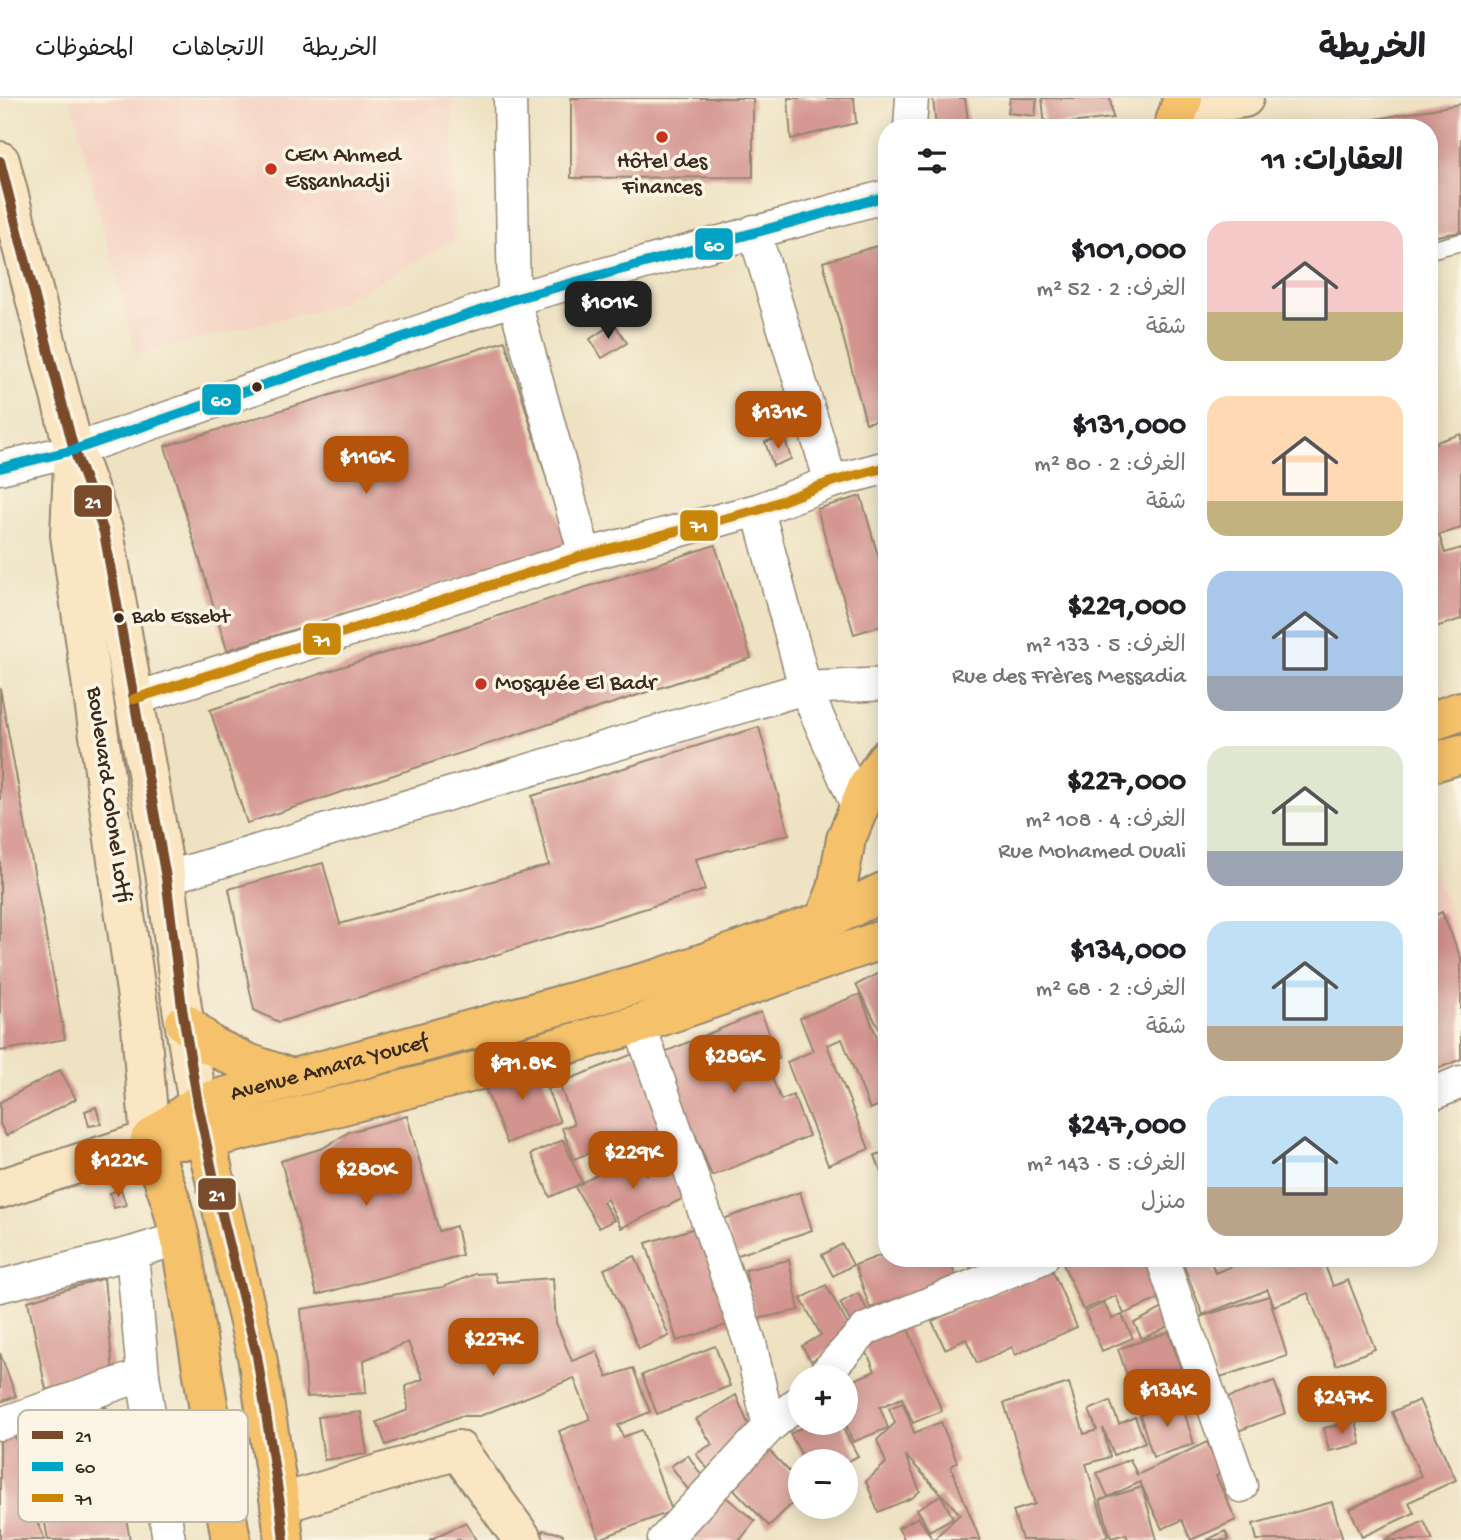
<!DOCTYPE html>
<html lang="ar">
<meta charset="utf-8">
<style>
:root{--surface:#fff;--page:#f2f2f2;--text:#202124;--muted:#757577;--line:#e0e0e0;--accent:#b45309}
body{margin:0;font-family:"Gochi Hand","Playpen Sans Arabic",sans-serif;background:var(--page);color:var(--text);direction:rtl;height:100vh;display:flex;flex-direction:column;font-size:26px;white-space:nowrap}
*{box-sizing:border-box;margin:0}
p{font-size:23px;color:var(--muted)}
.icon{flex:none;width:38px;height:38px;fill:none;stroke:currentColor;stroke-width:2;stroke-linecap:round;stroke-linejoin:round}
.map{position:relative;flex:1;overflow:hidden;direction:ltr}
.sheet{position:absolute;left:878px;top:21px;width:560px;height:1148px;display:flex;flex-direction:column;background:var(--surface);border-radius:28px;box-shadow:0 4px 18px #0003;direction:rtl}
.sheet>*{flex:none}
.buttons{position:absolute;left:788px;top:1267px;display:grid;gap:14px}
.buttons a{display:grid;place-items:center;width:70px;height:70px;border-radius:50%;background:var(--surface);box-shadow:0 4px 18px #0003;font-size:35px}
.price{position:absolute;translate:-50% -60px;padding:0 16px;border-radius:14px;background:var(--accent);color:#fff;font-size:23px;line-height:46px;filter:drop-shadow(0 2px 4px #0008)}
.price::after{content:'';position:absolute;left:50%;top:42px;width:21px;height:16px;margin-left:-10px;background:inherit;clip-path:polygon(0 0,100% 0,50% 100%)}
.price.current{background:#222;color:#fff}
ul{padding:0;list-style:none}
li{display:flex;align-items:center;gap:21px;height:175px;padding:0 35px}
li span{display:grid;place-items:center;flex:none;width:196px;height:140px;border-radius:21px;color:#555}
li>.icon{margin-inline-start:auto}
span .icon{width:84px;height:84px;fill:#fffc;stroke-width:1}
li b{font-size:30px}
h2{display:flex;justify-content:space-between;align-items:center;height:84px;padding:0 35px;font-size:30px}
header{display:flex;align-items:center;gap:42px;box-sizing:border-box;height:98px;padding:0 35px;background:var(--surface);border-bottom:2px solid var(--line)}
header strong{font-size:33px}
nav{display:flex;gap:38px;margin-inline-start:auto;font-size:24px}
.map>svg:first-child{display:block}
.built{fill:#f5d2c3}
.building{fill:#d3938e}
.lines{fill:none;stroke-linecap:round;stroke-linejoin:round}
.lane-casing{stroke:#948670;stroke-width:19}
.street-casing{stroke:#948670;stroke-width:35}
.secondary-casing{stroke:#948670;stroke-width:42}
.primary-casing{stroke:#948670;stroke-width:42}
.lane{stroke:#fff;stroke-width:16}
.street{stroke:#fff;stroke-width:32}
.secondary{stroke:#fbe6c4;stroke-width:38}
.primary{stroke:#f5c16b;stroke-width:38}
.bus-1-casing{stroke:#fcf5e5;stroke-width:16}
.bus-2-casing{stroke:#fcf5e5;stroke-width:16}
.bus-3-casing{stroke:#fcf5e5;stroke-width:16}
.bus-1{stroke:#7a4b2a;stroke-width:10}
.bus-2{stroke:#03a3c5;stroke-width:10}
.bus-3{stroke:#c88708;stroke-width:10}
.poi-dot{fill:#c8321e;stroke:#fcf5e5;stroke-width:2.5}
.bus-dot{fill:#3b2a1e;stroke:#fcf5e5;stroke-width:2.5}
.labels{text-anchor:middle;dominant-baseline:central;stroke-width:7;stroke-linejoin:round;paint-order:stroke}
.bus-label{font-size:21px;fill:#3b2a1e;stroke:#fcf5e5;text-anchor:start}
.poi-label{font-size:23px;fill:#3b2a1e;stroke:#fcf5e5;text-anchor:start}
.street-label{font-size:23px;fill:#3b2a1e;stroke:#fcf5e5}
.key{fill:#fcf5e5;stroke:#c2b8a9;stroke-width:2}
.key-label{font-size:19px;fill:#3b2a1e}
.line-badge{stroke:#fcf5e5;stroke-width:2.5}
.badge-label{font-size:19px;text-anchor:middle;font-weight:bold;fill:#fff}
</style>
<header>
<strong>الخريطة</strong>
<nav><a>الخريطة</a><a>الاتجاهات</a><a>المحفوظات</a></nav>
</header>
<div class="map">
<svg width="1461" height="1442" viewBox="0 0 1461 1442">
<rect width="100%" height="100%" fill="#fcf5e5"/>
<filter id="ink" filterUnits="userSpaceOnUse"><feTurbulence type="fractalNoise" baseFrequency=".0143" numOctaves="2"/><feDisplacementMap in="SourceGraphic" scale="14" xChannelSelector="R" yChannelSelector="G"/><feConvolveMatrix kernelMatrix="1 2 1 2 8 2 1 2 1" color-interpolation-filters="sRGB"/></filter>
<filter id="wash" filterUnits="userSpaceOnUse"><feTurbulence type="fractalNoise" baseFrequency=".00686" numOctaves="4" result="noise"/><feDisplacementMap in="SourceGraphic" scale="28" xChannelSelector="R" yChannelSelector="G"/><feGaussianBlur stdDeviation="1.57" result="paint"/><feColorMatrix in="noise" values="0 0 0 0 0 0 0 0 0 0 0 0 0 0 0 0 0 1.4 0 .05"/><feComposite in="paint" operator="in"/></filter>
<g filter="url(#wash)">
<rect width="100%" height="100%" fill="#eee2c3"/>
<g class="built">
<polygon points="70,0 452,0 454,143 330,209 136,257"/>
<polygon points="1430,763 1461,845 1461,964 1430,977"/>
</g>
<g id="blocks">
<g class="building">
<polygon points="571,0 753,0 753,79 571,80"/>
<polygon points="788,0 854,0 856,25 791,41"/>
<polygon points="933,0 965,0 969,30 936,30"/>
<polygon points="1010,0 1037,0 1035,18 1008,15"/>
<polygon points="1042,0 1110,0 1113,20 1045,28"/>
<polygon points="1461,6 1461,134 1430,139 1430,30 1325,30"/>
<polygon points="887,145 887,320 866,325 823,164"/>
<polygon points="614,225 627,245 602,260 590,241"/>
<polygon points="505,243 567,448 227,552 165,348"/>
<polygon points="1461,336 1461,430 1439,437 1445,455 1461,450 1461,521 1430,531 1430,459 1436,457 1430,438 1430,346"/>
<polygon points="784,338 791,361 773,368 765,344"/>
<polygon points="861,398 887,490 887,526 854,536 817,411"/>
<polygon points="715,447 751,560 247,725 210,612"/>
<polygon points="0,590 65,941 0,953"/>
<polygon points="759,629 789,736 696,761 705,792 279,924 254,912 229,791 323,765 340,826 549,767 532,698"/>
<polygon points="1442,814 1461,860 1461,961 1430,974 1430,820"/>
<polygon points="887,871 887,936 883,938 856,887"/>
<polygon points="860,896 880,947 887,944 887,990 885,991 887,1004 870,1011 842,941 827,947 869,1051 828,1067 787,964 813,953 800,920"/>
<polygon points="761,914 779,960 766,965 781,1002 793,997 809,1038 712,1078 662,955"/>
<polygon points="643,952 675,1038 618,1060 613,1046 574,1061 562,1030 574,1026 559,985"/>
<polygon points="537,964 560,1024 507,1045 483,985"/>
<polygon points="60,972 76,1001 6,1038 0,1026 0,1004"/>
<polygon points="96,1009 101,1026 89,1028 85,1013"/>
<polygon points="407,1018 439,1133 456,1128 462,1157 317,1197 281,1063 323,1050 349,1034"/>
<polygon points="672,1041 677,1050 643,1065 639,1056"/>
<polygon points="563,1042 582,1085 550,1099 531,1056"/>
<polygon points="887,1053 887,1090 875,1057"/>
<polygon points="634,1055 646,1077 679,1062 695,1095 621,1130 607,1101 603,1104 614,1122 599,1130 575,1089"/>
<polygon points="121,1091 126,1107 114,1110 110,1095"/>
<polygon points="800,1094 812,1132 735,1158 723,1121"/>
<polygon points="705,1127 736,1224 677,1243 646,1145"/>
<polygon points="842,1146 853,1167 833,1178 822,1157"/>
<polygon points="887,1155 887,1160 949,1160 956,1180 870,1210 855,1167"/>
<polygon points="635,1158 669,1238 639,1251 604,1171"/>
<polygon points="966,1160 1008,1160 973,1176"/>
<polygon points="1076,1160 1151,1160 1168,1197 1124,1216 1116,1198 1083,1212 1063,1166"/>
<polygon points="1181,1160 1210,1160 1215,1175 1252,1160 1259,1160 1261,1164 1270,1160 1322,1160 1333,1188 1348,1182 1375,1251 1336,1267 1308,1195 1274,1208 1267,1190 1267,1192 1203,1217"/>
<polygon points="789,1162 799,1212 756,1221 745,1172"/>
<polygon points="1051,1169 1077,1229 1015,1257 1012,1249 977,1265 966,1241 945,1251 932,1223"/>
<polygon points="494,1175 497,1184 553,1180 556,1225 572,1263 597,1253 607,1279 633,1270 650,1314 618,1327 623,1339 642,1332 672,1413 599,1441 559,1333 590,1321 574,1280 480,1318 460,1318 386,1347 377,1324 408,1312 406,1288 423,1281 408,1244 364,1262 366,1295 307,1299 301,1211 443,1189 475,1176"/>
<polygon points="104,1180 113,1273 46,1292 28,1203"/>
<polygon points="826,1187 854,1238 811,1263 802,1248 821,1237 801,1201"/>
<polygon points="858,1195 873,1222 855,1232 840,1205"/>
<polygon points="1269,1198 1287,1258 1217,1280 1199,1219"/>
<polygon points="1104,1205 1112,1221 1122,1217 1133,1240 1102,1253 1085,1214"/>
<polygon points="1165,1209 1173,1226 1142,1241 1134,1225"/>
<polygon points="905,1224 942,1313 913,1325 902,1300 880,1309 888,1330 853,1344 845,1325 845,1286 875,1273 862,1243"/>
<polygon points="1169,1234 1186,1287 1136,1304 1118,1251"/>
<polygon points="715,1248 730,1288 657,1316 642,1277"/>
<polygon points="0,1255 16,1298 0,1304"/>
<polygon points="1274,1283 1286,1315 1235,1334 1224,1301"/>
<polygon points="1069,1285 1084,1336 1097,1332 1089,1312 1110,1303 1119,1326 1135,1319 1145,1344 1114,1357 1103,1330 1110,1359 1086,1366 1108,1438 1094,1442 1022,1442 1013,1413 1035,1406 1004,1305"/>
<polygon points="736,1297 749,1328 710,1374 696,1356 712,1346 696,1321"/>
<polygon points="1419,1302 1456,1382 1409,1404 1414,1415 1362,1439 1350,1411 1421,1378 1392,1314"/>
<polygon points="1181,1303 1194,1346 1153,1359 1140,1317"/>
<polygon points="903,1305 914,1335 941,1324 957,1364 951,1369 980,1442 905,1442 898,1430 918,1419 933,1442 960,1416 905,1357 920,1393 912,1400 878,1414 866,1383 886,1365 877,1342 895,1325 889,1310"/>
<polygon points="106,1309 130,1442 48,1442 41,1402 38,1426 45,1442 0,1442 0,1342 14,1336 39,1392 27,1324"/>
<polygon points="361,1314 367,1356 324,1362 318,1319"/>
<polygon points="1356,1323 1361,1346 1329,1353 1324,1330"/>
<polygon points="810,1325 840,1325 858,1358 845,1365 805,1363 790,1336"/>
<polygon points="1207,1344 1221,1375 1216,1378 1236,1422 1191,1442 1182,1422 1162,1431 1140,1384 1108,1399 1097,1375 1130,1361 1137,1377"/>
<polygon points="765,1348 800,1385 800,1398 769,1428 727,1384"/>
<polygon points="688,1357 707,1386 692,1397 671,1368"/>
<polygon points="1142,1389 1157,1442 1128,1442 1126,1436 1111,1440 1100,1402"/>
<polygon points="722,1396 755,1423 740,1442 685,1442"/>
<polygon points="941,1397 953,1420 929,1433 917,1411"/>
<polygon points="1332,1404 1343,1442 1257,1442 1253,1426"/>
<polygon points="1424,1423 1433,1442 1384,1442"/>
<polygon points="466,1424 476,1442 429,1442"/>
<polygon points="543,1432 563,1436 562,1442 542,1442"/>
<polygon points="1225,1433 1229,1442 1207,1442"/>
</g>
</g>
</g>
<g filter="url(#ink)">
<use href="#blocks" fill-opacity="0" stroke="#948670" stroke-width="2"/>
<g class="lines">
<defs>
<polyline id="lane" points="1430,152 1461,144"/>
<g id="street">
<polyline points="510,0 514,201 585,457"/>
<polyline points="910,30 912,0"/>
<polyline points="754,133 831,384"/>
<polyline points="0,370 74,352 514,201 887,98"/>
<polyline points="758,412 805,590 858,710"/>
<polyline points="134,601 585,457 758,412 831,384 887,369"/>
<polyline points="166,780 805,590 887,586"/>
<polyline points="639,926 750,1245 769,1329"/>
<polyline points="1430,997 1461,984"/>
<polyline points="132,1155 143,1277 169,1442"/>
<polyline points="1162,1160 1241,1388"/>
<polyline points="0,1188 132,1155 180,1140"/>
<polyline points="822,1279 866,1231 1042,1160"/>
<polyline points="0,1326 143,1277"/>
<polyline points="664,1442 769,1329 800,1303"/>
</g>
<g id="secondary">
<polyline points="1180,10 1244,0"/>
<polyline points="0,63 74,352 104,434 166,780 182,910 198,1006"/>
<polyline points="0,1091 150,1042 141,928 70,437 73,368"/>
<polyline points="280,1406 458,1352 523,1442"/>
</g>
<g id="primary">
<polyline points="1173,30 1183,0"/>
<polyline points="1430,624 1461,613"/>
<polyline points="1430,665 1461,656"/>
<polyline points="824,823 837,791 846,741 868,688 887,660"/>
<polyline points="185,925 210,947 245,964 291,980"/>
<polyline points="200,1018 257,1258 280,1406 284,1442"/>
<path id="s1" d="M150 1042 198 1006 660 880 824 823 887 792"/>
<polyline points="150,1042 205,1042 462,977 639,926 887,840"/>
<polyline points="150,1042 171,1104 180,1140 231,1442"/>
</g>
</defs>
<use href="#lane" class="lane-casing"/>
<use href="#street" class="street-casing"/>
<use href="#secondary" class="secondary-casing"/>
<use href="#primary" class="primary-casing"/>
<use href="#lane" class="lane"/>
<use href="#street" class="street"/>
<use href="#secondary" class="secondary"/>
<use href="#primary" class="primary"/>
<defs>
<polyline id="bus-1" points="0,63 74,352 104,434 166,780 182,910 198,1006 218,1100 257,1258 280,1406 284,1442"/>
<polyline id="bus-2" points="0,370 74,352 514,201 887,98"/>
<polyline id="bus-3" points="134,601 585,457 758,412 831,384 887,369"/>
</defs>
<use href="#bus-1" class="bus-1-casing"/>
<use href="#bus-2" class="bus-2-casing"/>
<use href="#bus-3" class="bus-3-casing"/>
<use href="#bus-1" class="bus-1"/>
<use href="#bus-2" class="bus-2"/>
<use href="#bus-3" class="bus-3"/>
</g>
</g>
<g class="poi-dot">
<circle cx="662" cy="39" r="7"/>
<circle cx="271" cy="71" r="7"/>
<circle cx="481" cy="586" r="7"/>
</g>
<g class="bus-dot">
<circle cx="257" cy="289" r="6"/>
<circle cx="119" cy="520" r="6"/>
</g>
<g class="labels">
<g class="bus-label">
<text x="132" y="520">Bab Essebt</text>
</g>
<g class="poi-label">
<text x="285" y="58">CEM Ahmed<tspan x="285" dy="26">Essanhadji</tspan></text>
<text x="662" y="64" text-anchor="middle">Hôtel des<tspan x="662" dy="26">Finances</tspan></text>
<text x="495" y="586">Mosquée El Badr</text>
</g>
<g class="street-label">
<text transform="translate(108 697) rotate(82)">Boulevard Colonel Lotfi</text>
<text stroke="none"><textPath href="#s1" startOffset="196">Avenue Amara Youcef</textPath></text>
</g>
</g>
<rect x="18" y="1312" width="230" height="112" rx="10" class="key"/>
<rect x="32" y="1333" width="31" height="8" fill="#7a4b2a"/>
<rect x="32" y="1364" width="31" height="9" fill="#03a3c5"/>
<rect x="32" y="1396" width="31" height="8" fill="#c88708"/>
<g class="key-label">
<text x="75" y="1344">21</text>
<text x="75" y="1375">60</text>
<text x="75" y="1407">71</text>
</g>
<g class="line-badge">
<rect x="694" y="129" width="40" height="34" rx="7" fill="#03a3c5"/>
<rect x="201" y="285" width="41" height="33" rx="7" fill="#03a3c5"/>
<rect x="73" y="386" width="40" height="34" rx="7" fill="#7a4b2a"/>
<rect x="679" y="411" width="40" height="33" rx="7" fill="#c88708"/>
<rect x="302" y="524" width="40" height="34" rx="7" fill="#c88708"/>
<rect x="197" y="1079" width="40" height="34" rx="7" fill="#7a4b2a"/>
</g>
<g class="badge-label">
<text x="714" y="153">60</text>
<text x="221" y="308">60</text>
<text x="93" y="410">21</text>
<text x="699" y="434">71</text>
<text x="322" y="548">71</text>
<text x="217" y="1103">21</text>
</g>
</svg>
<div class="buttons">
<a>+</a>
<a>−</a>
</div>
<b class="price current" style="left:608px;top:243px">$101K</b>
<b class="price" style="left:778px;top:353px">$131K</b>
<b class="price" style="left:366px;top:398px">$116K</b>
<b class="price" style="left:734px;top:997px">$286K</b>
<b class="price" style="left:522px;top:1004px">$91.8K</b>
<b class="price" style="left:633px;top:1093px">$229K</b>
<b class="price" style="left:118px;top:1101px">$122K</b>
<b class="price" style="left:366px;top:1110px">$280K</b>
<b class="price" style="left:493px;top:1280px">$227K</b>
<b class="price" style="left:1167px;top:1331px">$134K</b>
<b class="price" style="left:1342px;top:1338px">$247K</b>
<section class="sheet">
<h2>العقارات: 11<svg class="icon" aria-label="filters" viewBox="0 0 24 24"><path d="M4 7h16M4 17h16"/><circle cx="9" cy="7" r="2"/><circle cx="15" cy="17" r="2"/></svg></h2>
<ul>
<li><span style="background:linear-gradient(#f6c9c9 65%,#c2b280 0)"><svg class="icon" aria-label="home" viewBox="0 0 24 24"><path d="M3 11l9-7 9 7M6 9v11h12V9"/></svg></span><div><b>$101,000</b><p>الغرف: 2 · 52 m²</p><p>شقة</p></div></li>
<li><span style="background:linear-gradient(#ffd9b3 75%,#c2b280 0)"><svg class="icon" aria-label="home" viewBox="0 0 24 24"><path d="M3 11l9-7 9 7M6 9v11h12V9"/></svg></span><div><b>$131,000</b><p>الغرف: 2 · 80 m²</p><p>شقة</p></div></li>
<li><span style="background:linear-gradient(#a9c7e8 75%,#9aa5b1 0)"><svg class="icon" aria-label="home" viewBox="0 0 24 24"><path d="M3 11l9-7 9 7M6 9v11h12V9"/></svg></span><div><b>$229,000</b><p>الغرف: 5 · 133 m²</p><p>Rue des Frères Messadia</p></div></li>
<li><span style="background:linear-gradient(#dfe7d0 75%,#9aa5b1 0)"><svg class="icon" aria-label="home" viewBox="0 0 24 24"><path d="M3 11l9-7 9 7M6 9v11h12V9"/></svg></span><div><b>$227,000</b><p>الغرف: 4 · 108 m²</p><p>Rue Mohamed Ouali</p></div></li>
<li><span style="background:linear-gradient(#bfe0f5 75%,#b9a48a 0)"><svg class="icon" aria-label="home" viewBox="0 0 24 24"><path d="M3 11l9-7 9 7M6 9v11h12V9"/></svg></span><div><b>$134,000</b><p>الغرف: 2 · 68 m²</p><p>شقة</p></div></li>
<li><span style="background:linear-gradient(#bfe0f5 65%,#b9a48a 0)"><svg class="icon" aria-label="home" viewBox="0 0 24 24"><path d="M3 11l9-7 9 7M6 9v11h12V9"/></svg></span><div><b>$247,000</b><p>الغرف: 5 · 143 m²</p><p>منزل</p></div></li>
</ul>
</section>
</div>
